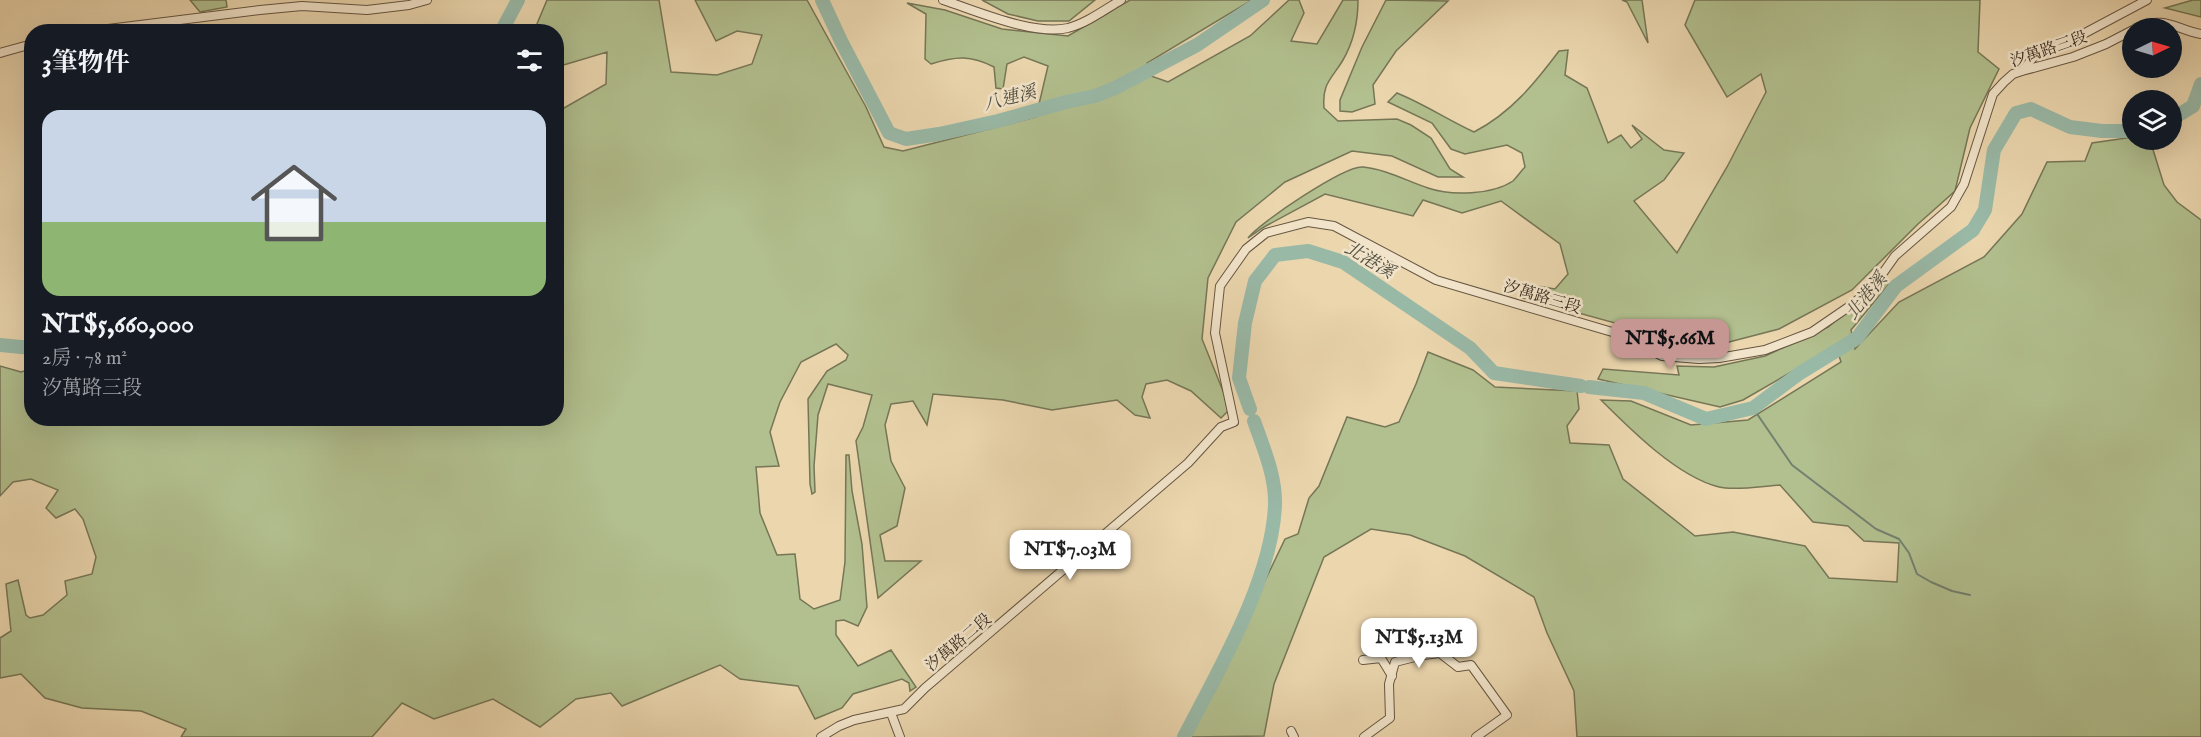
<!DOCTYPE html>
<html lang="zh-TW">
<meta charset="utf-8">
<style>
:root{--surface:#171b24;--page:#242831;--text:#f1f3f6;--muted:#9ea1a6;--line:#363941;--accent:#c59692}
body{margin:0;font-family:"IM FELL English","Noto Serif TC",serif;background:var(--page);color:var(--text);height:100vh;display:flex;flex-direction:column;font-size:22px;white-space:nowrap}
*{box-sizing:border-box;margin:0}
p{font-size:20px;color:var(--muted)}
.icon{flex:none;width:33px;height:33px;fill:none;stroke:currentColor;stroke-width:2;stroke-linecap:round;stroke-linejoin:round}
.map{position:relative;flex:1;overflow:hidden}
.drawer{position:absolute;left:24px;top:24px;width:540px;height:402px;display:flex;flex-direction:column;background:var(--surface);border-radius:24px;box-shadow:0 6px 24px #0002}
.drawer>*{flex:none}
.needle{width:39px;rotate:85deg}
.controls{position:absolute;left:2122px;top:18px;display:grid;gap:12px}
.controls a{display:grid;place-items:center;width:60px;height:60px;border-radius:50%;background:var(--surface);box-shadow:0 6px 24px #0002;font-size:30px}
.price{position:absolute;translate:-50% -51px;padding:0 14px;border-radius:12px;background:#fff;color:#222;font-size:20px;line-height:39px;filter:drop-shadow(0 2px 3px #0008)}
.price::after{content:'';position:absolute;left:50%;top:36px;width:18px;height:14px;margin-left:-9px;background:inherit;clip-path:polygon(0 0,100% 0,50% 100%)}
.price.selected{background:var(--accent);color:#111}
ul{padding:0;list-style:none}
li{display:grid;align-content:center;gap:12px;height:318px;padding:0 18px}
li+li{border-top:2px solid var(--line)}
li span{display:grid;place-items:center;height:186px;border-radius:18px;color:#555}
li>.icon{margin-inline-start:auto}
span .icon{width:108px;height:108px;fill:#fffc;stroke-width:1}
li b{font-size:26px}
h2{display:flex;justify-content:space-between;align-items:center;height:72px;padding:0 18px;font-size:26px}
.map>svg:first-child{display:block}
.green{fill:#b2bf8e;stroke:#767656;stroke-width:1.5}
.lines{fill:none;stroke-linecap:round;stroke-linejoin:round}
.stream{stroke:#738170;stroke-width:2}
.river{stroke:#99b9a7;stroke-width:14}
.minor-casing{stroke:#665642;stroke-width:10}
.minor{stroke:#f2e4ca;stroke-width:8}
.labels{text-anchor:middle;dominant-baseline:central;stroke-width:5;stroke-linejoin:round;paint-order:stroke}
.street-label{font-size:16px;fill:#392c1e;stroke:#f2e4ca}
.water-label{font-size:18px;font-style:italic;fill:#514f40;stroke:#f2e4ca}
</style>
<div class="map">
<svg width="2201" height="737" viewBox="0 0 2201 737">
<rect width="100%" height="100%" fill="#ebd6ae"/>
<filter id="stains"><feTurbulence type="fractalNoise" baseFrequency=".00333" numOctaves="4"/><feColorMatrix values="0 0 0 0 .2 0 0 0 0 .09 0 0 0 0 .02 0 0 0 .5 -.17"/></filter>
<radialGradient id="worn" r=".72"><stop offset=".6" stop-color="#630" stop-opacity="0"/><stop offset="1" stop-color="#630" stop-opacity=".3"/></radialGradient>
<g class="green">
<polygon points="190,0 226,0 227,7 200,12"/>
<path d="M547 0H659L671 72 717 75 752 64 762 35 737 31 716 41 695 0H807L866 107 884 147 903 151 1036 117 1048 66 1024 57 1007 64 1003 89 996 88 994 67C971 55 956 56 931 64L925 59 926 14 907 3 945 10 1002 29 1068 36 1130 0H1252L1147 63 1151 76 1168 82 1250 36 1289 0H1299L1304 13 1291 41 1317 44 1343 0H1358C1358 22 1354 41 1343 60 1331 80 1322 83 1324 108L1338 121 1397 119 1411 125 1431 138 1450 169 1463 177H1438L1392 156 1352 151 1285 182 1236 222 1208 278 1202 339 1225 396 1228 411 1221 418 1191 391 1167 380 1146 384 1142 397 1150 418 1135 415 1117 400 1052 410 1003 400 933 394 927 425 913 401 891 404 885 425 891 461 905 488 897 526 880 535 885 561H921L878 598 856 441 863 427 872 395 828 384 818 415 814 466 815 492 812 494 810 484 808 399 827 371 846 360 848 355 836 344 801 362 780 402 770 432 779 466 756 467 760 513 777 555 795 554 800 599 814 609 840 600 845 562 846 455H849L852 491 862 544 867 607 858 626 844 620 836 621V635L858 666 891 650 916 687 910 691 909 683 902 679 853 694 842 708 815 719 798 686 740 679 720 665 622 706 611 693 576 699 540 727 493 699 434 719 402 703 372 737H181L186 729 141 711 82 708 45 698 21 674 0 678V638L11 631 6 584 18 580 26 615 30 618 43 615 67 595 65 581 92 574 96 557 83 519 75 509 56 518 46 508 58 490 31 479 13 482 0 496V366L21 372 31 369 32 418H556L557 112 606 84 607 52 557 67 556 32 534 31Z"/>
<polygon points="982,0 1095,0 1069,21 1038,21 1008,14"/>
<polygon points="1386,0 1448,1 1396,51 1373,85 1375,104 1352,112 1340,111 1340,100 1362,47"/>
<polygon points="1622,0 1642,0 1648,43 1627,2"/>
<path d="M1695 0H1980L1978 52 1999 69 1970 128 1955 191 1918 224 1852 290 1779 329 1706 348 1520 297 1526 284 1555 289 1568 274 1560 244 1501 201 1462 213 1423 200 1413 216 1325 194 1264 227 1248 238C1259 223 1345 165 1363 167 1385 169 1407 181 1428 188 1451 196 1492 195 1513 181 1517 177 1521 171 1525 167L1522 153 1507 145 1465 154 1451 149 1432 123 1388 102 1397 93C1424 104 1448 120 1474 132 1511 113 1535 83 1559 51L1568 50 1565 75 1587 88 1608 143 1621 135 1631 148 1642 139 1632 125 1664 150 1684 153 1664 180 1634 201 1677 253 1727 167 1766 92 1761 74 1727 97 1685 25Z"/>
<polygon points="2193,0 2201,0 2201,17 2165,8"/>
<path d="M2133 137V140H2150L2164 185 2177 202 2201 220V737H1577L1574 691 1547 633 1534 597 1465 556 1410 535 1371 529 1324 557 1274 684 1264 736 1190 737 1285 539 1298 534 1309 498 1319 486 1347 417 1385 427 1399 422 1416 384 1428 352 1473 370 1495 387 1577 391 1579 409 1567 426 1570 443 1609 445 1623 479 1695 536 1733 532 1805 546 1829 578 1897 582 1899 543 1864 541 1848 526 1813 522 1780 485C1763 486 1735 491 1719 487 1678 477 1631 430 1601 400L1631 401 1691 425 1748 420 1841 362 1836 346 1743 400 1720 407 1598 379 1603 369 1679 375 1677 366 1714 367 1765 356 1828 327 1882 281 1889 284 1851 330 1855 349 1899 302 1984 257 2022 214 2047 162 2085 161 2092 143Z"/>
</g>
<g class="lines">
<polyline class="stream" points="1753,408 1792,465 1876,529 1899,539 1909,553 1917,574 1931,582 1952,591 1970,595"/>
<g class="river">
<polyline points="822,0 841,41 889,133 906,139 939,134 998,121 1066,102 1095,96 1115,88 1197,45 1263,0"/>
<polyline points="501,32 518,0"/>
<polyline points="2172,119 2193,106 2201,84"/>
<polyline points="0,345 32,348"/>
<polyline points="1589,387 1644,393 1706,419 1753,408 1800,373 1857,338 1896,286 1973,230 1985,210 1994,150 2016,113 2031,109 2070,127 2102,131 2133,131"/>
<polyline points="1250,409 1239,378 1245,323 1255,281 1275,255 1308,251 1343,262 1470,348 1494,373 1581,386"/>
<path d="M1184 737C1218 671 1272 580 1275 505 1276 476 1263 447 1254 421"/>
</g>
<defs>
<g id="minor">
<path d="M943 0C977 11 1034 36 1068 28 1087 23 1104 10 1121 0"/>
<path d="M2136 28C2165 15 2175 29 2201 34"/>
<polyline points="84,32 260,10 302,6 367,10 409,5 427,0"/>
<polyline points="0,53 32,44"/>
<polyline points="2023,70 2036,54 2070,41 2147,0"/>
<polyline points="1363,660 1381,658 1392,676"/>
<polyline points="891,713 900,737"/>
<polyline points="1291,731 1294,737"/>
<polyline points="821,737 839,726 854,720 904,709 925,688 1188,463 1221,427 1234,422 1215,333 1220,286 1246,249 1266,233 1308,222 1334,226 1436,280 1619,334 1662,356 1699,359 1719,358 1765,350 1812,332 1850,306 1873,287 1895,256 1951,207 1964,184 1993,94 2004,82 2013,74 2022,71 2073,57 2106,44 2133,30"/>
<polyline points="1364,737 1390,718 1389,684 1395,662 1423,655 1440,653 1458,667 1471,665 1507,715 1476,737"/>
</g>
</defs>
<use href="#minor" class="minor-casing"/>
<use href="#minor" class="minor"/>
</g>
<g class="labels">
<g class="street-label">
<text transform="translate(2049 50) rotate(-19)">汐萬路三段</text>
<text transform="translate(1542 298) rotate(17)">汐萬路三段</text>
<text transform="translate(959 643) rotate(-40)">汐萬路二段</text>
</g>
<g class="water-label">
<text transform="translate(1010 99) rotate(-14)">八連溪</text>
<text transform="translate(1369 261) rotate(31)">北港溪</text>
<text transform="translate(1867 297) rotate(-51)">北港溪</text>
</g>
</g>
<rect width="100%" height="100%" filter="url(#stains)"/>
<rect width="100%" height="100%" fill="url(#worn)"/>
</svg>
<div class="controls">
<a><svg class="needle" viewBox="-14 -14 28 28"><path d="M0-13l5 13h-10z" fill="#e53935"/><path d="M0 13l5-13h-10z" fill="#9ea1a6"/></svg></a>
<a><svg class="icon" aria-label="layers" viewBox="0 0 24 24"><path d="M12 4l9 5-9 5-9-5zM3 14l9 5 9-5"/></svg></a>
</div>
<b class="price selected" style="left:1670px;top:370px">NT$5.66M</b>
<b class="price" style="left:1070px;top:581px">NT$7.03M</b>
<b class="price" style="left:1419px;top:669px">NT$5.13M</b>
<section class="drawer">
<h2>3筆物件<svg class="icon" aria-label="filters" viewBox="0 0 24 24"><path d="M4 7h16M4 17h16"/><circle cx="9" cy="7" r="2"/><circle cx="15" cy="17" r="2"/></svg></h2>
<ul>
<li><span style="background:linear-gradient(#c9d6e8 60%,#8fb573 0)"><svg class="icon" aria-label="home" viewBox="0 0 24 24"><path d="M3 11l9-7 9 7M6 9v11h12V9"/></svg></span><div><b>NT$5,660,000</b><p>2房 · 78 m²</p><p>汐萬路三段</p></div></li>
</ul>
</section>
</div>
